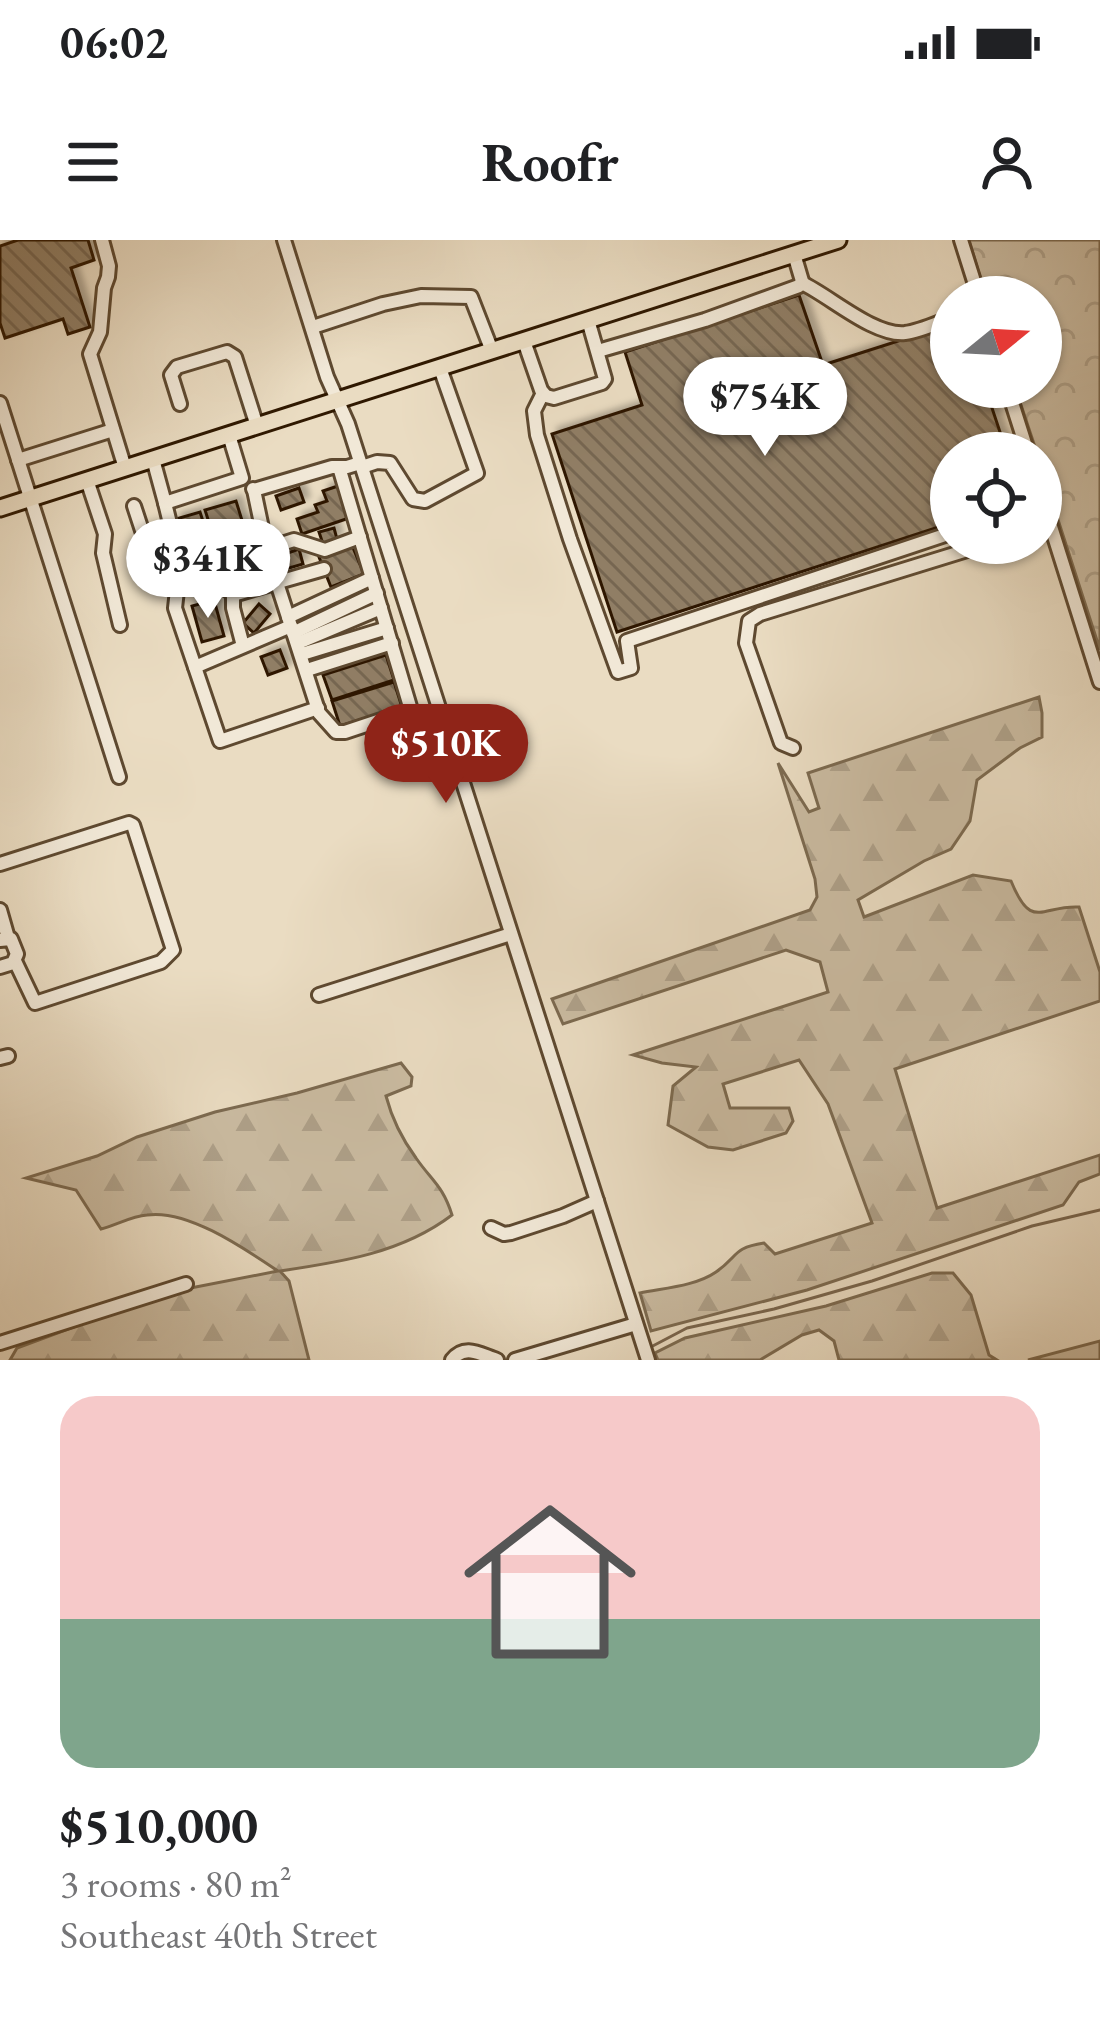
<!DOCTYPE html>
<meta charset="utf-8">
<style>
:root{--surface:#fff;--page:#f2f2f2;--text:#202124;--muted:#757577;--line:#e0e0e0;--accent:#8f2418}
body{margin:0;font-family:"EB Garamond",serif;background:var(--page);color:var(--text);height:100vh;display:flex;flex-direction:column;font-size:45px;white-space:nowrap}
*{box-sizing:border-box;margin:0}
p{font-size:39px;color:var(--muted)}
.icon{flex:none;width:66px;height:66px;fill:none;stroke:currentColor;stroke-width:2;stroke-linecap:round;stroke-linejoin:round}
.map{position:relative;height:1120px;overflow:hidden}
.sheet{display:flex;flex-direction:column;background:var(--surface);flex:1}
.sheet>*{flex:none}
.needle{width:78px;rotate:72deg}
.controls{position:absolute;left:930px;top:36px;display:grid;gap:24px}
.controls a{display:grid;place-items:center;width:132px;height:132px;border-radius:50%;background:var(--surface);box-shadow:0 3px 9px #0004;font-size:60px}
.price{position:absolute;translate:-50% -102px;padding:0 27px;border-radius:42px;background:#fff;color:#222;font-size:39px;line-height:78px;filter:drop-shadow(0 3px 6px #0008)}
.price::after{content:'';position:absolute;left:50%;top:72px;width:36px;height:27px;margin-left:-18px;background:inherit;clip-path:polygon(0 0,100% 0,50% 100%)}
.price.selected{background:var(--accent);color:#fff}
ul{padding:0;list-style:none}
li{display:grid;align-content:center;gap:24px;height:636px;padding:0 60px}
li+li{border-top:3px solid var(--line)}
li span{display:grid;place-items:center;height:372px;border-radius:36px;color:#555}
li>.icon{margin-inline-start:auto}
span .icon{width:216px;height:216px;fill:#fffc;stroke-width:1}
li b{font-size:51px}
.status{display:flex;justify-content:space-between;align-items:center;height:84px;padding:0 60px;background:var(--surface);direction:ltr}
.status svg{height:33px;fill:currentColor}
header{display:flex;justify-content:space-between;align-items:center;height:156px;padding:0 60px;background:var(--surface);font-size:54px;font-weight:700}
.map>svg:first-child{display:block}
.forest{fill:url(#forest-firs);stroke:#7c6a50;stroke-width:3}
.park{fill:url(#park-crowns);stroke:#7c6a50;stroke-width:3}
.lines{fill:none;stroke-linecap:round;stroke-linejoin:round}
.stream{stroke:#79654d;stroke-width:3}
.building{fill:url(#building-back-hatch);stroke:#2f1800;stroke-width:3;filter:url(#shadow)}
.minor-casing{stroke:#5e4930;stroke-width:18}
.major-casing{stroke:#2f1800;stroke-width:21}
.minor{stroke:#f1e8d7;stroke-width:12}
.major{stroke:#eadcc2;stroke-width:15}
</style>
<div class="status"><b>06:02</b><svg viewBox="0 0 49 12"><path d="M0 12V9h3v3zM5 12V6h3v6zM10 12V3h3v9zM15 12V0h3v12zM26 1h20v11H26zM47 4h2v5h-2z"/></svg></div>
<header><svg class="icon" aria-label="menu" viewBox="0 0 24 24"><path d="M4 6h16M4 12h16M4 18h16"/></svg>Roofr<svg class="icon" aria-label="person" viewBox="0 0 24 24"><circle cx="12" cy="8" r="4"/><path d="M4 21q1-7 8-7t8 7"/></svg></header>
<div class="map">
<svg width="1100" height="1120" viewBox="0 0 1100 1120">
<defs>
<pattern id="forest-firs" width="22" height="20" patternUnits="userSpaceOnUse" patternTransform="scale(3)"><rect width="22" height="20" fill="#cabba1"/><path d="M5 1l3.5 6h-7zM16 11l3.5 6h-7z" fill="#aea089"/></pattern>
<pattern id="park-crowns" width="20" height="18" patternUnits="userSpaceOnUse" patternTransform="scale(3)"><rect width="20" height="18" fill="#cabba1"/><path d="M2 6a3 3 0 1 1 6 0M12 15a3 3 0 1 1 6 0" fill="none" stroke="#aea089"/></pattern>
<pattern id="building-back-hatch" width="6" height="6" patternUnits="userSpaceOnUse" patternTransform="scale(3)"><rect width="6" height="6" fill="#907e65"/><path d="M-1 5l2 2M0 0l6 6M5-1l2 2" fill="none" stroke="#766651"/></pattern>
<filter id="shadow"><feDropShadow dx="5.5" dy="-5.5" stdDeviation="3" flood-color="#0004"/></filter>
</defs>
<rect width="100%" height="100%" fill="#eadcc2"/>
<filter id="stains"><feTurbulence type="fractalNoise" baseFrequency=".00167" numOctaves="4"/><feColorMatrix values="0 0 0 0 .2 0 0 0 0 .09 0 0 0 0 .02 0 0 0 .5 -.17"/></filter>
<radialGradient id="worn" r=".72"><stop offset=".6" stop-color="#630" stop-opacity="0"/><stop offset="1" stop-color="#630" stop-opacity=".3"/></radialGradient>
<g class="forest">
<path d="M1039 457 1042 473V497L1020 508 977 540 970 581 951 609 924 621 858 660 864 677 973 635 1011 641C1032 692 1041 665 1079 667L1100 732V761L895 829 937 968 1100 915V934L1079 942 1063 965 807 1050 651 1091 640 1053C664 1048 696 1046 716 1032 739 1016 732 1008 764 1003L775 1014 872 983 828 864 799 820 723 844 730 868H789L793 881 786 893 733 910 708 907 668 885 673 846 696 827 662 823 633 815 828 752 820 722 786 710 563 784 552 759 810 670 817 657 815 639 778 523 809 572 819 568 808 533Z"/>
<path d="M401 823 412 837 411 846 386 856C392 879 402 899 416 918 432 941 443 946 452 975 402 1013 341 1022 280 1031L289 1041 309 1120H10L17 1108 165 1053 278 1031C245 1009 188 969 147 975 132 976 116 985 101 989L76 950 26 938 97 916 137 897 215 872 297 853Z"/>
<polygon points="932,1033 953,1033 971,1055 989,1115 997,1120 839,1120 834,1101 819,1090 802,1095 760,1120 658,1120 655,1113 685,1098 826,1066"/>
<polygon points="1100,1101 1100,1120 1028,1120"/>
</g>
<polygon class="park" points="969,0 1100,0 1100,410 1041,227 1041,213 1037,213 1015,147 1041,147 1041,57 986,57"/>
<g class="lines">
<polyline class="stream" points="647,1109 687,1088 774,1069 872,1041 1032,986 1100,970"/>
</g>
<g class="building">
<polygon points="18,0 88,0 94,20 71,28 90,87 68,94 63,79 5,98 0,83 0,6"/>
<polygon points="799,55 823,125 951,84 951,147 985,147 1007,213 951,213 951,283 617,392 552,194 642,165 625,112"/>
<polygon points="338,246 349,278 302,294 297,279 318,272 315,265 327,261 323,251"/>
<polygon points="299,248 304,262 281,270 276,256"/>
<polygon points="236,261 259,335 229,345 205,270"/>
<polygon points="200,272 218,328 195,336 176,279"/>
<polygon points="334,288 337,299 323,304 319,292"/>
<polygon points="351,303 364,334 331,347 319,317"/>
<polygon points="299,309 303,324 286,329 282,315"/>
<polygon points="147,320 153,337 143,341 137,324"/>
<polygon points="214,360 224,396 202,402 192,366"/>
<polygon points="259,364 270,374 254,393 243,383"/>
<polygon points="280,410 287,428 268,435 261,417"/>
<polygon points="386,415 394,440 332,460 323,435"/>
<polygon points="394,442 402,467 340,486 332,461"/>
</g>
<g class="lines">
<defs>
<g id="minor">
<polyline points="102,0 109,26 108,37 104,48 100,92 90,114 125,228"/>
<polyline points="284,0 327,137 348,184 648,1120"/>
<polyline points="961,0 979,57"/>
<path d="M802 43C831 57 874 96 905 93 920 91 937 83 951 78"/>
<polyline points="313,87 383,64 421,56 471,57 492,111"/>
<polyline points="524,101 541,150 546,156 554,158 602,143 605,139 588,80"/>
<polyline points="598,111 705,80 799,46 802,41 794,14"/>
<polyline points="1007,147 1028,213"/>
<polyline points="543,153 534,171 537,195 570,299 618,432 631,428 627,401 951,293"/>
<polyline points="0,163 119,537"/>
<polyline points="180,164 171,135 177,127 227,112 235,117 257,186"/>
<polyline points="153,219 165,263 242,238 229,195"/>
<polyline points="18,220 113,190"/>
<polyline points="362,227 377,222 390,223 413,259 425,261 477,233 440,128"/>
<polyline points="87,240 105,294 103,313 120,385"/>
<polyline points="253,249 254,250 332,227 347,227 360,223"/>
<polyline points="254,250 267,312 319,473 336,492 345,492 411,470 339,227"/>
<polyline points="1041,255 1100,442"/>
<polyline points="165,263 180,324 175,368 220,501 318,468"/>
<polyline points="134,266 151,318 177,310"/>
<polyline points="266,309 294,300 325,310 360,297"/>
<polyline points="177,348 220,342 233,355 233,368 243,406"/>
<polyline points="233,355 324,329"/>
<polyline points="288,377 372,338"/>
<polyline points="293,393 377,353"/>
<polyline points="298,403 381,368"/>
<polyline points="302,414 387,388"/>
<polyline points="195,427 291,386"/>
<polyline points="307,430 392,403"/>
<polyline points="793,508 781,503 746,403 749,381 760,374 990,303"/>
<polyline points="0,624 129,583 133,585 173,710 161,722 35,763 15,721"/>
<polyline points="0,670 8,698"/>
<polyline points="0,700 11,699 17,714 13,723 0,727"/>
<polyline points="319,755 511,694"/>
<polyline points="0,818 8,816"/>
<polyline points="491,988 504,994 511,993 563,976 597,961"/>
<polyline points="0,1103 186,1044"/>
<path d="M452 1120C465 1103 481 1115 497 1120"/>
<polyline points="515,1120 636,1084"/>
</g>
<polyline id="major" points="0,268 838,0"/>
</defs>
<use href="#minor" class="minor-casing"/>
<use href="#major" class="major-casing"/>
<use href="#minor" class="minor"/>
<use href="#major" class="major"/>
</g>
<rect width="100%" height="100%" filter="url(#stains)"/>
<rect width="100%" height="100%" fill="url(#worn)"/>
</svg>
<div class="controls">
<a><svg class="needle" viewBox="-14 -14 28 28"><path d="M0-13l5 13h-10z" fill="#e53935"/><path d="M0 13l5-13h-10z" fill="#757577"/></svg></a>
<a><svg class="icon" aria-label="locate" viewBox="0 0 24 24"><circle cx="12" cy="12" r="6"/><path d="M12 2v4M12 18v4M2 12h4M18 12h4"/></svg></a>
</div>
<b class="price" style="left:765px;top:219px">$754K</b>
<b class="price" style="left:208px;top:381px">$341K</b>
<b class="price selected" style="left:446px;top:566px">$510K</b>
</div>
<section class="sheet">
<ul>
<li><span style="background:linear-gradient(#f6c9c9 60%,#7fa58c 0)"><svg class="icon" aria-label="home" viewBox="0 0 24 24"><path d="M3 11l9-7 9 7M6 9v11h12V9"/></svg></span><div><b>$510,000</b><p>3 rooms · 80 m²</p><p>Southeast 40th Street</p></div></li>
</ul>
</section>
